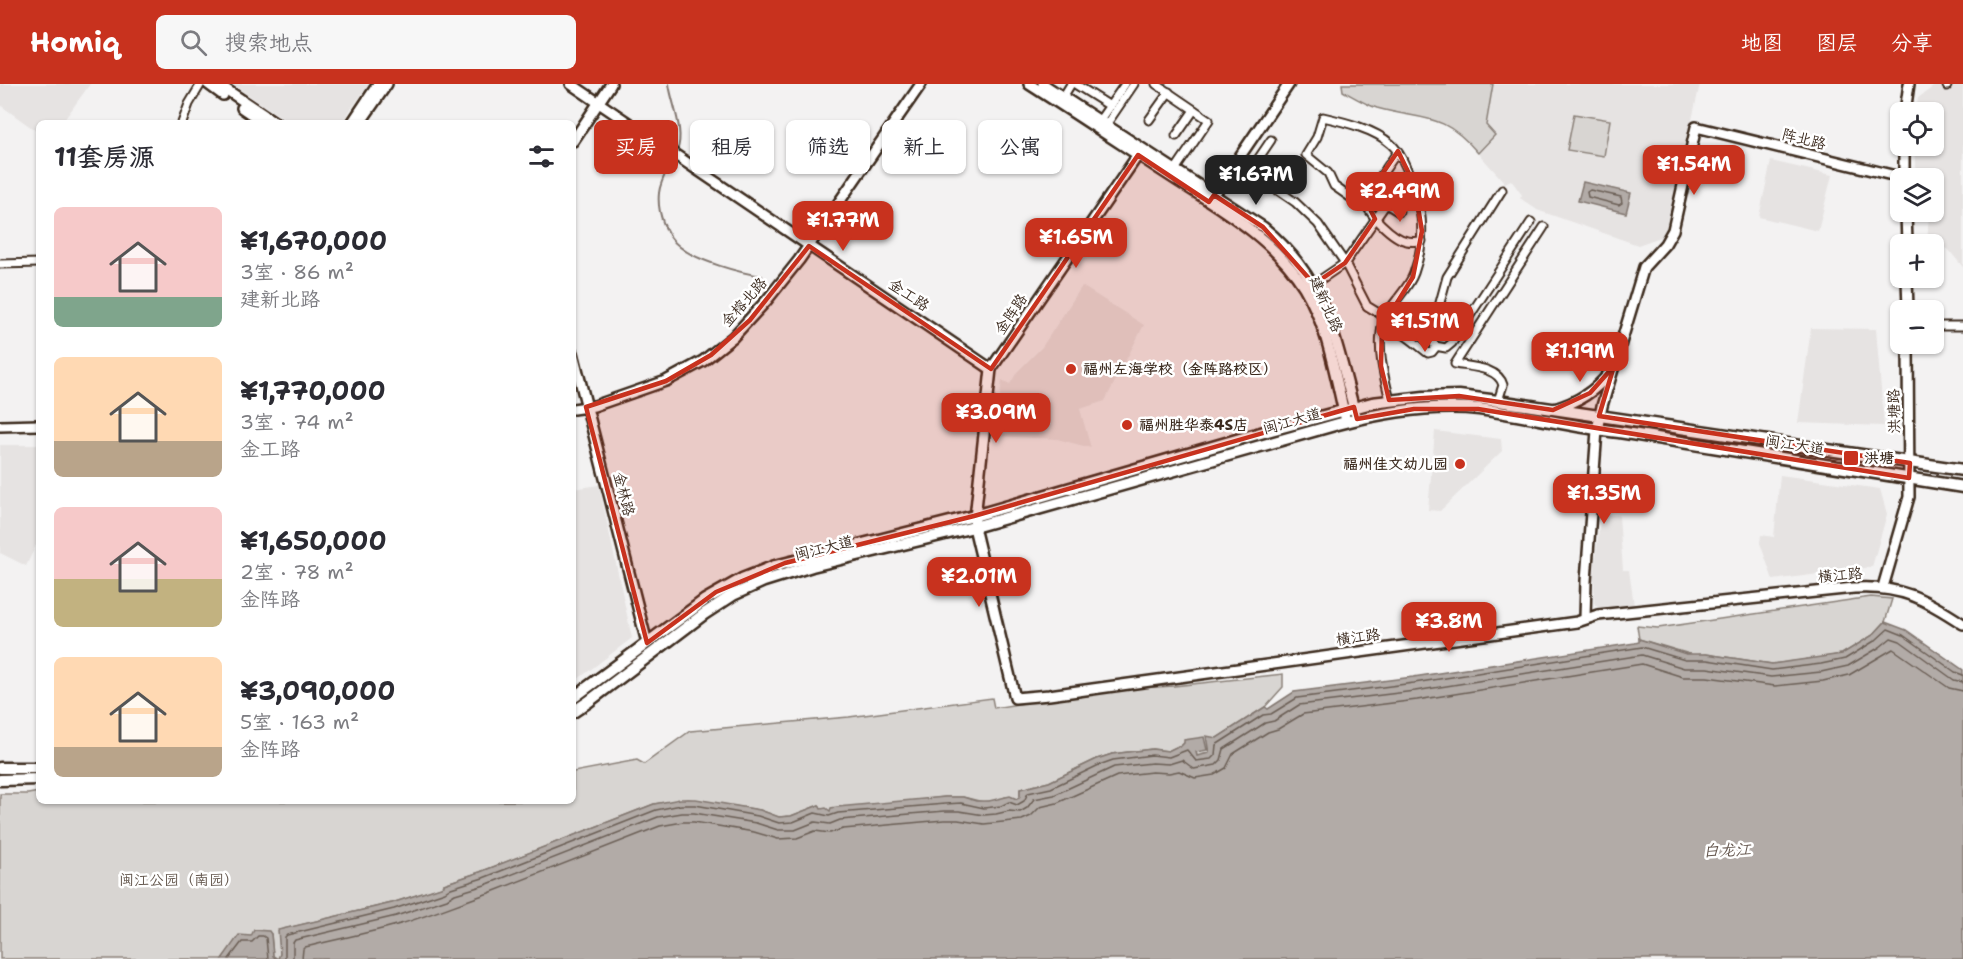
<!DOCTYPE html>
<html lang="zh">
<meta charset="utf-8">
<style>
:root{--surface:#fff;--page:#f7f7f7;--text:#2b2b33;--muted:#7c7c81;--accent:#c8321e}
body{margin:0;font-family:"Shantell Sans","LXGW WenKai TC",sans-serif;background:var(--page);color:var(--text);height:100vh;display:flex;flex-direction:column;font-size:22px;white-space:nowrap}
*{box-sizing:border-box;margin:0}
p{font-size:20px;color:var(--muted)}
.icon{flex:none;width:33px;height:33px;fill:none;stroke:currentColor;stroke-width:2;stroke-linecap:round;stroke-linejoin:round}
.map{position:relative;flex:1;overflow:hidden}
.details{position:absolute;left:36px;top:36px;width:540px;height:684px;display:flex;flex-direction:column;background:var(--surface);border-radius:9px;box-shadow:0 2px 4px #0004}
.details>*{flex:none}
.banner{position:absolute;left:594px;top:36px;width:570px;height:54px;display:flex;gap:12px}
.fabs{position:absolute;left:1890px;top:18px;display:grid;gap:12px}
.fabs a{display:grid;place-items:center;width:54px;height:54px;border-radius:9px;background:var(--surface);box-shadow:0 2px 4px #0004;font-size:30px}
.price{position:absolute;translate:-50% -51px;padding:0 14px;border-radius:12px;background:var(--accent);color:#fff;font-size:20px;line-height:39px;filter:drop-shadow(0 2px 3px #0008)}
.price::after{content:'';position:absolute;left:50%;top:36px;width:18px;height:14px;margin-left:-9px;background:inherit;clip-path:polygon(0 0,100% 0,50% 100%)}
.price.selected{background:#222;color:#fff}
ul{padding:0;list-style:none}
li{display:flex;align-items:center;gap:18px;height:150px;padding:0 18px}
li span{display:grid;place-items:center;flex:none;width:168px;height:120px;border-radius:9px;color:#555}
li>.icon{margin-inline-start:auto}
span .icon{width:72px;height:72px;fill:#fffc;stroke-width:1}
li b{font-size:26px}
h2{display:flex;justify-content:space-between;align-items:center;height:72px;padding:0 18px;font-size:26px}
.tag{padding:0 21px;border-radius:9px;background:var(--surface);box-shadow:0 2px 4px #0004;font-size:21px;line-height:54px}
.tag.selected{background:var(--accent);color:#fff}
header{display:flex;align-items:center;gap:36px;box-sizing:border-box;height:84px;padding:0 30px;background:var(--accent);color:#fff}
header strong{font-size:28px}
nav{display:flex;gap:33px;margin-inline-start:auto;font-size:21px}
.search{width:420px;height:54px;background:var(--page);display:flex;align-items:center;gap:15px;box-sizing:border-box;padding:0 21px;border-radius:9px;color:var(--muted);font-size:22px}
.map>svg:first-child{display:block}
.built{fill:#e6e3e2}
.green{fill:#d8d5d2;stroke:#8a8078;stroke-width:1.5}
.water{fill:#b2aba7;stroke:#827770;stroke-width:1.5}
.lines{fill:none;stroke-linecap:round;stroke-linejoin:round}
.shore{stroke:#6b5e55;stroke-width:1.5}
.stream{stroke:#827770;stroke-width:2}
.street-casing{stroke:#3b2a1e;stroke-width:11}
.secondary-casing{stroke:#3b2a1e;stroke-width:14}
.primary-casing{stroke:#3b2a1e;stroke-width:15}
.street{stroke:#fff;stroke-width:7}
.secondary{stroke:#fff;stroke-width:9}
.primary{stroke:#fff;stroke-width:10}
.marked{fill:#c8321e;fill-opacity:0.2;stroke:#c8321e;stroke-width:4.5;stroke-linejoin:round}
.poi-dot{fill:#c8321e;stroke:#fff;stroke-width:2}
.labels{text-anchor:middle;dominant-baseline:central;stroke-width:5;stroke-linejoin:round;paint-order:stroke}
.street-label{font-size:15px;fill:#3b2a1e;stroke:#fff}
.poi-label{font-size:15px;font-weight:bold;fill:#3b2a1e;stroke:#fff;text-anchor:start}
.park-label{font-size:15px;fill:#62554b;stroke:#fff}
.water-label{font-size:16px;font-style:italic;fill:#65574e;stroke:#fff}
</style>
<header>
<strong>Homiq</strong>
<div class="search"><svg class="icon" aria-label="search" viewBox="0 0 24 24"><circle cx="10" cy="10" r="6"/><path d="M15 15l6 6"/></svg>搜索地点</div>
<nav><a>地图</a><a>图层</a><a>分享</a></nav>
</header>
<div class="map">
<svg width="1963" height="875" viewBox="0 0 1963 875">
<rect width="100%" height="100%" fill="#f3f2f2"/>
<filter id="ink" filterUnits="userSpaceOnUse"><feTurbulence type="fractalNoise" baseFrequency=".0167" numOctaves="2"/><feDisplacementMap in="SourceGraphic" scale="12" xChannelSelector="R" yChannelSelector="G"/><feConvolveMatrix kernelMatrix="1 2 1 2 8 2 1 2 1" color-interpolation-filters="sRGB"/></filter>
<g filter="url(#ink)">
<g class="built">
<polygon points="0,0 90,0 62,39 39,39 39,49 0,21"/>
<polygon points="232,0 369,0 341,39 290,39"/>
<polygon points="1493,0 1700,0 1666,151 1638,161 1537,126 1520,114 1522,111 1511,96 1505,99 1478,69 1495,51 1486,42"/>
<polygon points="1937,0 1963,0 1963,183 1948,165 1934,163 1934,160 1927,160 1929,128 1934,128 1934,94 1916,94 1914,62 1934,62 1934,28 1916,28 1918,14"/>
<polygon points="1771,77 1832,91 1818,147 1759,133"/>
<polygon points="1082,202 1144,241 1105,317 1080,325 1091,364 1057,355 995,352 1002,296 1010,300 1017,288 1042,263"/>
<polygon points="1811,244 1876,245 1884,342 1798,339"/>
<polygon points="1435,347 1501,355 1502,367 1440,427 1428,426"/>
<polygon points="39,361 39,455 26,482 0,469 0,361"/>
<polygon points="1780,391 1880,405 1887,430 1872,483 1773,496 1760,459 1761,451 1774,453"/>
<polygon points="599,401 632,554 573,599 573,405"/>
<polygon points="1602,431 1617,431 1619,432 1623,486 1629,486 1634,521 1600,527 1594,519 1594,489 1600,434"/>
</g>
<g class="green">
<path d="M1342 0H1493L1486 41 1495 51 1478 69C1442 27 1424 37 1377 24 1365 20 1354 13 1343 7Z"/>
<polygon points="1574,30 1610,36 1604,72 1567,66"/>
<polygon points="1871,513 1892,515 1885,538 1873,551 1842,570 1820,574 1772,580 1706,570 1693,571 1639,555 1637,542 1658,544"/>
<path d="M1283 590V603L1265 623 1217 654 1210 669 1197 672 1196 668 1184 659 1180 663 1178 662 1168 667 1152 665 1112 670 1097 675 1049 698 1020 705V712L1017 715 1005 713 1000 716 983 718 963 713H945L830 727 821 726 819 721 791 732 778 733 760 726 688 715 654 720 480 788 444 800 445 802 392 819 279 846 280 870 278 875 273 872 271 850C250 852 235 857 222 875H0V710H28L39 708V717H573V688L637 676 644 680 690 647 849 633 992 614 994 624 1104 606 1174 602Z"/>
</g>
<g class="water">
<polygon points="1583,98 1631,109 1626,129 1578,117"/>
<polygon points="1885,538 1906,546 1963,586 1963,875 278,875 280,870 278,846 392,819 444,802 444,800 480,788 654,720 680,715 696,715 760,726 779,733 791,732 819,721 821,725 826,724 830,727 831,724 837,723 945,713 963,713 976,717 989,717 1010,712 1017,715 1020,712 1020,705 1049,698 1097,675 1112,670 1152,665 1168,667 1178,662 1180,663 1184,659 1184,656 1204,653 1207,666 1196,668 1197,672 1209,669 1206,652 1217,654 1265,623 1268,625 1294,608 1413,593 1635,559 1639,558 1639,555 1686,570 1706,570 1772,580 1842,570 1873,551"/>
<polygon points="254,846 269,847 271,850 273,872 276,875 222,875 239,851 251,852"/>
</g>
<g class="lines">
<g class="shore">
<polygon points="1590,106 1621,113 1622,119 1619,121 1588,113 1587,108"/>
<polyline points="229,875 242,858 252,858 258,852 263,852 266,854 268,875"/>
<polyline points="285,875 285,853 287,851 394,825 445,808 451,804 483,794 656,726 681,721 695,721 758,732 779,739 793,738 815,729 829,732 838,729 945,720 961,719 984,724 1001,722 1009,718 1017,721 1024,717 1028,709 1051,704 1099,681 1113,676 1152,671 1169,673 1187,666 1196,677 1211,675 1215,671 1216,661 1263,631 1271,630 1297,614 1414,599 1642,563 1685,576 1707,576 1772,586 1821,580 1845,575 1876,556 1888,545 1903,551 1955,588 1963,591"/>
<polyline points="293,875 293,859 295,856 396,832 447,815 455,810 485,801 658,733 682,729 694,729 756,739 778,746 795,746 815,738 830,740 840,736 945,727 959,727 984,731 996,730 1009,727 1020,728 1027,724 1034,715 1054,711 1114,683 1152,679 1169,680 1182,676 1194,685 1216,681 1221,676 1224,665 1265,639 1274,637 1299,621 1415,607 1642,571 1684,584 1707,584 1771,593 1821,588 1848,582 1880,563 1891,554 1900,557 1954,596 1963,598"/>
<path d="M302 875 303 865 305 863C337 855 369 849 400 840 431 831 459 819 489 809L660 742 683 738H694L754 748 778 755 797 754 815 747 830 749 843 745 944 736H958L984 740 1022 736 1031 732 1040 723 1057 719 1117 692 1152 688 1169 689 1179 687 1195 694 1214 691 1226 684 1233 670 1268 648 1278 645 1303 630 1417 616 1642 580 1683 593H1707L1775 602 1823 597 1849 591 1893 565 1949 604 1963 607"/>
</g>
<g class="stream">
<path d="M669 0C672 21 685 47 677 67"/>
<path d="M673 74C668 85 660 97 659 109 657 127 665 152 680 163 697 177 740 189 762 192"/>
</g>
<defs>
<g id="street">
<polyline points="1075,0 1110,22"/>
<polyline points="1156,0 1209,36 1175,86"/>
<polyline points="1947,2 1947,0"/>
<polyline points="1063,13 1071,0"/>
<polyline points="1149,36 1169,8"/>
<polyline points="1099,37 1125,0"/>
<polyline points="182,39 189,20 201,0"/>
<polyline points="1106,41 1134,0"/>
<polyline points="1176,52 1194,26"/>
<polyline points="1271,56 1250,87 1295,118 1318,140 1345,179 1367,222 1385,233"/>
<polyline points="1502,106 1447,193 1432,248 1432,256 1435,262 1446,264 1452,259 1531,138"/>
<path d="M1365 115C1366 129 1394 155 1407 157 1412 158 1417 157 1422 157"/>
<polyline points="0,180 39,179"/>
<polyline points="1314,200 1345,179 1386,120 1399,128"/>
<polyline points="1934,242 1963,242"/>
<path d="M1382 243C1402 245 1412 257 1428 269L1432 268 1436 263"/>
<path d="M1390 316C1384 293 1376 263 1383 239 1388 221 1408 207 1414 189 1427 154 1423 116 1406 83 1402 74 1398 66 1391 60 1374 45 1345 38 1323 33L1317 53 1306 71 1328 89 1334 102 1361 121 1398 67"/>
<path d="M1498 317 1503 301C1498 283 1471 283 1455 280L1544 143"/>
</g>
<g id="secondary">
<polyline points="208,0 223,11"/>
<polyline points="218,0 276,39"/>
<polyline points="571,0 991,285"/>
<path d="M1029 0C1076 30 1121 60 1167 90 1216 122 1272 152 1304 203 1328 243 1335 292 1346 337"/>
<path d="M1043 0 1263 143C1327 195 1335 255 1355 329"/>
<polyline points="242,24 264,39"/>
<polyline points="1905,28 1909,0"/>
<polyline points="352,39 378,0"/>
<polyline points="360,39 387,0"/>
<polyline points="573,57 611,0"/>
<path d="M1138 71 991 285 974 443 1015 614 1049 611 1577 538 1598 531 1854 504C1901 501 1925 515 1963 540"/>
<polyline points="1904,94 1904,62"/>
<polyline points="1211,115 1289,0"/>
<polyline points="1906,128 1907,160"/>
<polyline points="1907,194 1908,226"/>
<polyline points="573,269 647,559"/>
<polyline points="573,325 594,322 666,297 703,277 733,253 767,216 799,176 921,0"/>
<path d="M1554 325C1576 319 1595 308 1609 289"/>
<polyline points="0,342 39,341"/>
<polyline points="1883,503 1909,413 1908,260"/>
<polyline points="1585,534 1586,497 1597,346 1602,322 1644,183 1665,160 1673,146 1696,43 1904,94"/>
</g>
<g id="primary">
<polyline points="573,614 705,516 742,495 775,482 974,432 1271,346 1372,319 1424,313 1459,312 1498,317 1963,386"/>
<path d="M573 628 588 618 704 530 733 511 764 497 812 482 974 443 1338 340C1384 328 1431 320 1479 325 1526 331 1572 343 1619 348L1963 403"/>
<polyline points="0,684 39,684"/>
<polyline points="0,696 39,695"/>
</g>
</defs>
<use href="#street" class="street-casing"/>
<use href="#secondary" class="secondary-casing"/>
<use href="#primary" class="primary-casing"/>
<use href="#street" class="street"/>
<use href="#secondary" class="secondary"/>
<use href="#primary" class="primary"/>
</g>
</g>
<path class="marked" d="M1398 67 1414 100 1422 147 1413 193 1382 243 1381 282 1389 316 1459 312 1553 326 1590 309 1614 282 1599 332 1910 379 1909 394 1478 325H1414L1357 335 1354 323 974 432 785 479 716 508 647 559 586 323 666 297 711 271 750 236 809 162 991 285 1138 71 1209 118 1214 111 1263 143 1314 200 1345 179 1375 135 1365 115Z"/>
<g class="poi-dot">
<circle cx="1071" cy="285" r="6"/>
<circle cx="1127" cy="341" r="6"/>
<rect x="1843" y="366" width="16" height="16" rx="3"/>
<circle cx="1460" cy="380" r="6"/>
</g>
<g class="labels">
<g class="street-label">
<text transform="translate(1804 55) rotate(14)">阵北路</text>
<text transform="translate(909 211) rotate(34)">金工路</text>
<text transform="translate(744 218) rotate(-48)">金榕北路</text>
<text transform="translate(1326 220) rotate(66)">建新北路</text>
<text transform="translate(1011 230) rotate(-56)">金阵路</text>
<text transform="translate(1894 327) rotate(-91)">洪塘路</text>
<text transform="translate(1292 337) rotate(-16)">闽江大道</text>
<text transform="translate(1795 361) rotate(9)">闽江大道</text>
<text transform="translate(624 410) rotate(76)">金林路</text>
<text transform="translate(824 464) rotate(-14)">闽江大道</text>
<text transform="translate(1840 491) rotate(-5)">横江路</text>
<text transform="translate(1358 553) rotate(-8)">横江路</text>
</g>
<g class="poi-label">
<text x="1083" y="285">福州左海学校（金阵路校区）</text>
<text x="1139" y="341">福州胜华泰4S店</text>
<text x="1864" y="374">洪塘</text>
<text x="1448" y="380" text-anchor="end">福州佳文幼儿园</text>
</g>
<g class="park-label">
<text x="179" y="796">闽江公园（南园）</text>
</g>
<g class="water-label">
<text transform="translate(1727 766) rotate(-2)">白龙江</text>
</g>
</g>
</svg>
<div class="fabs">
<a><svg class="icon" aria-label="locate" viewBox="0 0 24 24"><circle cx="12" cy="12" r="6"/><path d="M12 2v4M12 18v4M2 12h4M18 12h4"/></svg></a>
<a><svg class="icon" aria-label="layers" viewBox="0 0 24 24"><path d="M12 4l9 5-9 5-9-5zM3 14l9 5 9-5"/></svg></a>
<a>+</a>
<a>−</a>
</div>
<b class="price" style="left:1694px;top:112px">¥1.54M</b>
<b class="price selected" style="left:1256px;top:122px">¥1.67M</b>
<b class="price" style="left:1400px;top:139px">¥2.49M</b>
<b class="price" style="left:843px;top:168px">¥1.77M</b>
<b class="price" style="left:1076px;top:185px">¥1.65M</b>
<b class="price" style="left:1425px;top:269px">¥1.51M</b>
<b class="price" style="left:1580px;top:299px">¥1.19M</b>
<b class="price" style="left:996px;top:360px">¥3.09M</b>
<b class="price" style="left:1604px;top:441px">¥1.35M</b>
<b class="price" style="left:979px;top:524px">¥2.01M</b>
<b class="price" style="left:1449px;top:569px">¥3.8M</b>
<div class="banner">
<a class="tag selected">买房</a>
<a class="tag">租房</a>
<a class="tag">筛选</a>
<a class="tag">新上</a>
<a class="tag">公寓</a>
</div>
<section class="details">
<h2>11套房源<svg class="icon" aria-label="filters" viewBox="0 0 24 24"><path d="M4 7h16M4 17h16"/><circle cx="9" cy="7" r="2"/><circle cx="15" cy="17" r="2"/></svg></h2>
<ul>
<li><span style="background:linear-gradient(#f6c9c9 75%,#7fa58c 0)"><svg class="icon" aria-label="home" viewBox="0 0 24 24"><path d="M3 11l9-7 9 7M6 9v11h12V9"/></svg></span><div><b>¥1,670,000</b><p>3室 · 86 m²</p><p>建新北路</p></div></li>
<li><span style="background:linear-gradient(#ffd9b3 70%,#b9a48a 0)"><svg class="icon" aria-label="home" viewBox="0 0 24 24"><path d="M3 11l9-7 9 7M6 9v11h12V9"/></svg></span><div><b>¥1,770,000</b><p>3室 · 74 m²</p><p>金工路</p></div></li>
<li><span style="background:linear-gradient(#f6c9c9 60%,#c2b280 0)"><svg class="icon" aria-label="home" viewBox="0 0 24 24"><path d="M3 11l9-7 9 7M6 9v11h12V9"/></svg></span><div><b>¥1,650,000</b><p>2室 · 78 m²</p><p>金阵路</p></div></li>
<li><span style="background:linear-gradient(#ffd9b3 75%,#b9a48a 0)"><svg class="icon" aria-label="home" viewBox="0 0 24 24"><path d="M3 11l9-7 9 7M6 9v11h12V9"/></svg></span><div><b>¥3,090,000</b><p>5室 · 163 m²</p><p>金阵路</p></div></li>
</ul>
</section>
</div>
